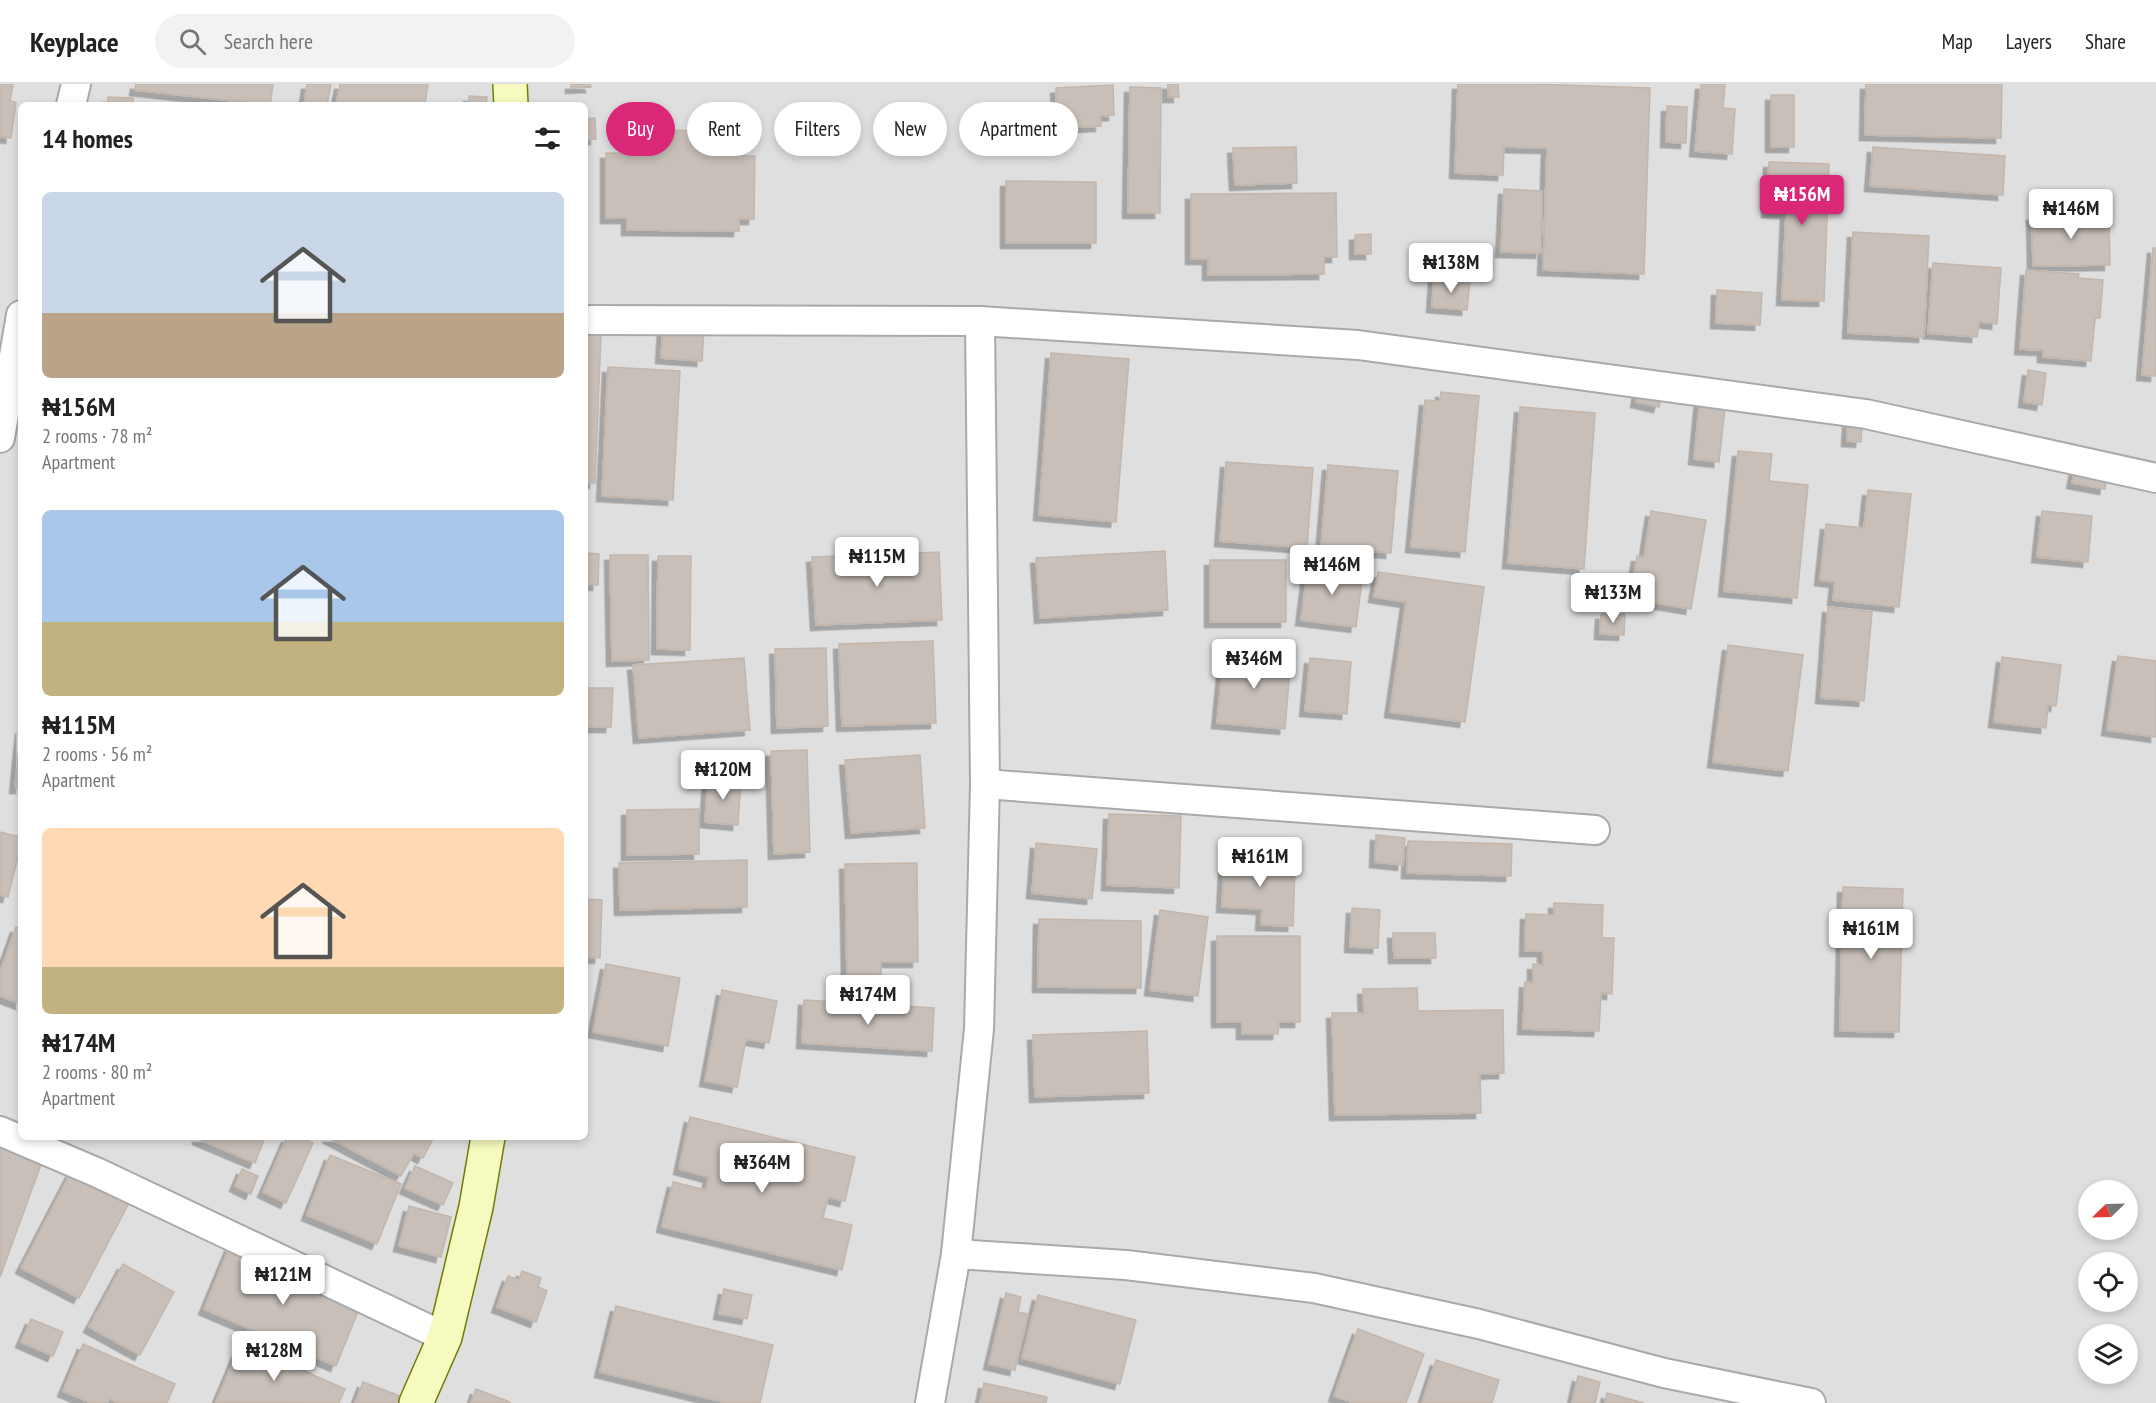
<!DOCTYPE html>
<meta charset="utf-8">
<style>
:root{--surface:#fff;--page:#f2f2f2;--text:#222;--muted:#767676;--line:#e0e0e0;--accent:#db2777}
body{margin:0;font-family:"PT Sans Narrow",sans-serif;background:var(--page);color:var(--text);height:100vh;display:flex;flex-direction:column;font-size:22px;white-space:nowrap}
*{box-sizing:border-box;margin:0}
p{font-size:20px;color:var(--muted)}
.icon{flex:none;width:33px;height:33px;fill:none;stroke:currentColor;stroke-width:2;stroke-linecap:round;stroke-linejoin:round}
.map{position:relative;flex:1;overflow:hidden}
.details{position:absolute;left:18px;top:18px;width:570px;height:1038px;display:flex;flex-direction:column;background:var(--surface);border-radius:9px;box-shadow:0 3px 9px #0003}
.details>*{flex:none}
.guide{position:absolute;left:606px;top:18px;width:570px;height:54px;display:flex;gap:12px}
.needle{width:39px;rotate:247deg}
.tools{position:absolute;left:2078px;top:1096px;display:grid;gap:12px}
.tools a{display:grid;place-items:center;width:60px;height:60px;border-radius:50%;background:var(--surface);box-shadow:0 3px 9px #0003;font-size:30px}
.price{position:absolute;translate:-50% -51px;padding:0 14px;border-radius:6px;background:#fff;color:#222;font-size:20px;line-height:39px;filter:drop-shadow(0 2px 3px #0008)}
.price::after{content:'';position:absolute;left:50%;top:36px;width:18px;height:14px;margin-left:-9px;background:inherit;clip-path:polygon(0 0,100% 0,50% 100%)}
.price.current{background:var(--accent);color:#fff}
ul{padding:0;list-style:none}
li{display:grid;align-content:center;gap:12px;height:318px;padding:0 24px}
li span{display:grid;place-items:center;height:186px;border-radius:9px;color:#555}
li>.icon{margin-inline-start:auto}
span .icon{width:108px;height:108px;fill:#fffc;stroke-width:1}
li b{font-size:26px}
h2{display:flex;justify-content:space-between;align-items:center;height:72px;padding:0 24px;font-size:26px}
.chip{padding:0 21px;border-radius:27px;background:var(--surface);box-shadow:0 3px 9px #0003;font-size:21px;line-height:54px}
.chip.current{background:var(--accent);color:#fff}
header{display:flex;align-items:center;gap:36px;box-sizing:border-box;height:84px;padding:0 30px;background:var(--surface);border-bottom:2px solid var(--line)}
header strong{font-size:28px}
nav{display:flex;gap:33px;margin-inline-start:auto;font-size:21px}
.search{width:420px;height:54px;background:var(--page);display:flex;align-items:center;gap:15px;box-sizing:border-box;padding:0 21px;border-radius:33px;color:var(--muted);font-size:22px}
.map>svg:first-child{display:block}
.residential{fill:#e0dfdf;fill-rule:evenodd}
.building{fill:#c7bfb8;stroke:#c4b6ab;stroke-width:1.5;filter:url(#shadow)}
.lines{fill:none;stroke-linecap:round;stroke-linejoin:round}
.street-casing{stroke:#a9a9a9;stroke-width:32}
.secondary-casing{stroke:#707d05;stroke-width:36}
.street{stroke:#fff;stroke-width:28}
.secondary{stroke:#f7fabf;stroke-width:33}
</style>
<header>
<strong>Keyplace</strong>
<div class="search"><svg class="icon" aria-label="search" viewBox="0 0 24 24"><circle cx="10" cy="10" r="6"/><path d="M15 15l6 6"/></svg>Search here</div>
<nav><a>Map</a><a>Layers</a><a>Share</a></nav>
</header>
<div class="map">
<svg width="2156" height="1319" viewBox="0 0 2156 1319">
<defs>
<filter id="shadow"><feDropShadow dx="-5.5" dy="5.5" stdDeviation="0" flood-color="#0004"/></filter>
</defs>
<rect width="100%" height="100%" fill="#f2efe9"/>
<path class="residential" d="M0 0H2156V1319H0ZM21 21H585V1053H21ZM2088 1107H2127V1146H2088ZM2088 1179H2127V1218H2088ZM2088 1251H2127V1290H2088Z"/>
<g class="building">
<polygon points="0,0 13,0 10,17 16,18 11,54 0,53"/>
<polygon points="136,0 273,0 270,21 135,6"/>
<polygon points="307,0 331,0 327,21 304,21"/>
<polygon points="340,0 428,0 425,21 336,21"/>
<polygon points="571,0 590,0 591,3 571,4"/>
<polygon points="1168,0 1178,0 1179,13 1168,13"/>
<polygon points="1458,0 1530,0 1650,4 1644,190 1543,186 1547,64 1504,63 1503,91 1455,89"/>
<polygon points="1701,0 1725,0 1723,24 1735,25 1732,70 1695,67"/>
<polygon points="1866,0 2002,0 2001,54 1865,51"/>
<polygon points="1113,1 1114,31 1100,32 1101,42 1058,44 1056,4"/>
<polygon points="1130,3 1161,4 1160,129 1128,129"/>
<rect x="1771" y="11" width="23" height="52"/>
<polygon points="469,12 487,13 486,21 469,21"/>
<polygon points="108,13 133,14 133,21 107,21"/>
<polygon points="1667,22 1687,23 1686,59 1666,58"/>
<polygon points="595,34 596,55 585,56 585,35"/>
<polygon points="660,46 707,47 706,71 755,72 754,135 739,135 739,147 627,146 627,134 606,134 606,69 660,70"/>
<polygon points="1296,63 1297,99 1235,101 1233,64"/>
<polygon points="1873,63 2005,72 2003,111 1870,102"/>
<polygon points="1769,78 1829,80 1824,217 1782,216 1786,129 1767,128"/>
<polygon points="1006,97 1096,98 1096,159 1006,159"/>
<polygon points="1504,105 1542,107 1541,169 1501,168"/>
<polygon points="1336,109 1337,173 1324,173 1324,190 1208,191 1208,175 1191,175 1191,110"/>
<polygon points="2032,131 2109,131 2110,181 2033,182"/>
<polygon points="1853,148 1929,152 1924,253 1848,249"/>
<polygon points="1371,150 1371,170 1355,170 1355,151"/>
<polygon points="2153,164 2156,164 2156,292 2142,291"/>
<polygon points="1933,179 2001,184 1997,240 1979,238 1977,253 1928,249"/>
<polygon points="2026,186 2079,190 2078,194 2103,196 2100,234 2095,234 2091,277 2043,273 2043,266 2020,265"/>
<polygon points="1434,193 1470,197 1467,226 1432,223"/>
<polygon points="1717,206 1762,209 1760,241 1716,239"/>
<polygon points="663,243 704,245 702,277 661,274"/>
<polygon points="585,250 601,251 595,399 585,398"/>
<polygon points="1051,269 1129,275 1116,438 1039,431"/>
<polygon points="608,283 680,287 673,416 602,412"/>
<polygon points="2028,286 2046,289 2042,321 2024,318"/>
<polygon points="1639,301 1663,306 1659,323 1636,318"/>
<polygon points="1441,308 1479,312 1465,468 1411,463 1425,316 1440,317"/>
<polygon points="1700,313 1726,315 1719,378 1694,375"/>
<polygon points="1520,323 1595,329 1584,485 1508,479"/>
<polygon points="1848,338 1862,339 1861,358 1847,357"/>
<polygon points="1738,367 1772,370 1769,397 1808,401 1797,514 1724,507"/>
<polygon points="1226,378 1313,384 1307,464 1220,457"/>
<polygon points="2076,380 2108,386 2105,405 2072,399"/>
<polygon points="1328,381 1398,387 1391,469 1321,463"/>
<polygon points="1868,406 1911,410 1899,523 1833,516 1835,498 1820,496 1826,440 1864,444"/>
<polygon points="1651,427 1706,436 1691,525 1630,515 1637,472 1644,473"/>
<polygon points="2042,427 2092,432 2088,478 2037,473"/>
<polygon points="1165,467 1168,526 1040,534 1036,474"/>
<polygon points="939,468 942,536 816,541 812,473"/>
<polygon points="585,469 599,470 598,501 585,500"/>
<polygon points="610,471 648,471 649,576 612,577"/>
<polygon points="658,472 691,472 690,566 657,565"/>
<rect x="1210" y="476" width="76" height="62"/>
<polygon points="1308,481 1363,489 1356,543 1301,536"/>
<polygon points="1378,488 1484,503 1465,638 1390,628 1406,518 1374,513"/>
<polygon points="1828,523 1872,528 1864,617 1821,614"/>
<polygon points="1601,530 1625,530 1624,551 1600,550"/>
<polygon points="933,557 936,639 842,642 839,560"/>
<polygon points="1728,561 1803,571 1788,687 1713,678"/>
<polygon points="826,564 828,642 777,644 775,565"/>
<polygon points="1224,567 1291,573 1285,645 1217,639"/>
<polygon points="2118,572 2156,577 2156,653 2107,646"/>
<polygon points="2002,573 2061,581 2056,622 2048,621 2046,644 1994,638"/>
<polygon points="744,574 750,646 639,654 633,581"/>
<polygon points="1310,574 1351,578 1347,630 1305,627"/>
<polygon points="585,604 613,604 611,643 585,643"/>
<polygon points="21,644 21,704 15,704"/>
<polygon points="807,666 810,768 774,770 771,667"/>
<polygon points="920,671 925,744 851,749 845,676"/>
<polygon points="708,693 741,696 738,741 705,738"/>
<polygon points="699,725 699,770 627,771 627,726"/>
<polygon points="1109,730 1181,732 1179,804 1107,801"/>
<polygon points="0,748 21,753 21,761 8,813 0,811"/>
<polygon points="1376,751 1405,754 1403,781 1375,778"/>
<polygon points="1408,757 1512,760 1511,792 1407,789"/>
<polygon points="1036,759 1097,765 1092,815 1032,809"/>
<polygon points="1238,767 1271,768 1270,785 1295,786 1293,842 1261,841 1262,825 1222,823 1224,783 1238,784"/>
<polygon points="747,776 747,823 620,826 619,779"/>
<polygon points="917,779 918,878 881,878 881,890 847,890 845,780"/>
<polygon points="1843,803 1903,805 1899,948 1840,947"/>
<polygon points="585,815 602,816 600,874 585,873"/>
<polygon points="1554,819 1603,821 1602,854 1614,854 1612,910 1601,909 1599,947 1523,945 1525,898 1533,899 1533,880 1543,881 1543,867 1525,867 1526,830 1554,831"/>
<polygon points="1352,824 1380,826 1378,864 1350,863"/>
<polygon points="1160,826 1208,833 1198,912 1150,906"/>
<polygon points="1039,835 1141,837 1141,904 1038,903"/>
<polygon points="16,843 21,844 21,920 0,912 0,888"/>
<polygon points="1393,849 1435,849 1436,874 1394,874"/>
<polygon points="1217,852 1300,852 1300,938 1279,938 1278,950 1242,950 1242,938 1217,938"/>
<polygon points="606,880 680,894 668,962 593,948"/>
<polygon points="1417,904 1418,927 1503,926 1504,989 1480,990 1481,1029 1335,1031 1332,929 1364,929 1363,905"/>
<polygon points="722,906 777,917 769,959 746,955 737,1003 705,997"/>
<polygon points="804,916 934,924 932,967 802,959"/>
<polygon points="1147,947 1149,1009 1035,1013 1033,951"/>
<polygon points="690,1033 855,1073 845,1117 828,1113 823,1134 852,1141 842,1186 662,1143 673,1098 706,1106 709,1093 679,1085"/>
<polygon points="198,1053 265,1053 255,1079 198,1055"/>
<polygon points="287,1053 300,1053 313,1059 286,1119 263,1108"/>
<polygon points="328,1053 434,1053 423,1074 414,1069 401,1092"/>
<polygon points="0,1062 42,1078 0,1193"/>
<polygon points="330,1071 401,1100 377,1160 307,1131"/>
<polygon points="415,1082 453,1099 443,1121 405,1104"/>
<polygon points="242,1085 258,1092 251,1110 235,1102"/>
<polygon points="71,1088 129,1119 79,1214 21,1184"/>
<polygon points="409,1122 451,1133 441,1173 399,1162"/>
<polygon points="230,1162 362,1218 336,1282 204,1225"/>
<polygon points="123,1180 174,1208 140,1271 89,1243"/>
<polygon points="522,1187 541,1194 538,1203 547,1207 536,1238 497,1223 508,1192 519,1196"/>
<polygon points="724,1205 752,1211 747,1235 719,1230"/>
<polygon points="1006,1209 1021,1213 1018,1228 1028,1230 1015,1286 989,1280"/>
<polygon points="1038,1211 1136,1236 1120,1300 1022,1274"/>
<polygon points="616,1222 773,1261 760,1319 727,1319 600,1288"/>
<polygon points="31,1235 63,1248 53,1272 21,1258"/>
<polygon points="1358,1245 1424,1270 1406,1319 1354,1319 1334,1312"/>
<polygon points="241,1259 345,1305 339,1319 216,1318"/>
<polygon points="83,1260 175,1300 167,1319 119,1319 109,1315 107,1319 91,1319 63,1307"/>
<polygon points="1436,1276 1499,1296 1492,1319 1422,1319"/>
<polygon points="1578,1292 1600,1298 1595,1319 1572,1319"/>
<polygon points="363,1298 400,1312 397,1319 355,1319"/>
<polygon points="984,1299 1047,1313 1046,1319 980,1319"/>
<polygon points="476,1305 510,1318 510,1319 471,1319"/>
<polygon points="1607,1309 1644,1319 1605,1319"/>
</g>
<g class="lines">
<defs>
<g id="street">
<polyline points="71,21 76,0"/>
<polyline points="585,236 980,237 1358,261 1866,330 2156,394"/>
<polyline points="0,354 21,231"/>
<polyline points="985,700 1595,746"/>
<polyline points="0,1047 96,1088 445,1253"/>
<polyline points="956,1170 1126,1181 1314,1204 1479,1240 1664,1289 1811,1319"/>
<polyline points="930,1319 956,1170 979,945 985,700 980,237"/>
</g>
<g id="secondary">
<polyline points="510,0 511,21"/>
<polyline points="416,1319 445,1253 476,1123 488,1053"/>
</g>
</defs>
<use href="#street" class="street-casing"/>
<use href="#secondary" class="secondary-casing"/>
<use href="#street" class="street"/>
<use href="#secondary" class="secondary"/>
</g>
</svg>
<div class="tools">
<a><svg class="needle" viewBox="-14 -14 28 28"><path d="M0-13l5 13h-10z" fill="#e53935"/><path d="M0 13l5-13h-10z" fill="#767676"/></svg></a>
<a><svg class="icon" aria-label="locate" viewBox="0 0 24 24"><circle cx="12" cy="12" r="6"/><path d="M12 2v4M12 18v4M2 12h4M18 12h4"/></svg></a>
<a><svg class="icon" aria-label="layers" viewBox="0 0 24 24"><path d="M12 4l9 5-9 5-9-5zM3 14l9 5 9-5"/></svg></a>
</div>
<b class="price current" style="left:1802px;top:142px">₦156M</b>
<b class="price" style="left:2071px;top:156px">₦146M</b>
<b class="price" style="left:1451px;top:210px">₦138M</b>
<b class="price" style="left:877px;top:504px">₦115M</b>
<b class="price" style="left:1332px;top:512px">₦146M</b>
<b class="price" style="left:1613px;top:540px">₦133M</b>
<b class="price" style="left:1254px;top:606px">₦346M</b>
<b class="price" style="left:723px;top:717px">₦120M</b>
<b class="price" style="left:1260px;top:804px">₦161M</b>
<b class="price" style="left:1871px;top:876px">₦161M</b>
<b class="price" style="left:868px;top:942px">₦174M</b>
<b class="price" style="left:762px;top:1110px">₦364M</b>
<b class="price" style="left:283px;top:1222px">₦121M</b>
<b class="price" style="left:274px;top:1298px">₦128M</b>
<div class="guide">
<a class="chip current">Buy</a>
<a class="chip">Rent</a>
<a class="chip">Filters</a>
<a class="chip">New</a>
<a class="chip">Apartment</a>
</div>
<section class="details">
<h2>14 homes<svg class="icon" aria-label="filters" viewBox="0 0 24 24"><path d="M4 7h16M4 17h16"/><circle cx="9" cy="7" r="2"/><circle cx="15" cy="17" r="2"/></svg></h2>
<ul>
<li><span style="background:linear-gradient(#c9d6e8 65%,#b9a48a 0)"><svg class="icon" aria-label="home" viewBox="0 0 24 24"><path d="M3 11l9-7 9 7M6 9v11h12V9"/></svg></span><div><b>₦156M</b><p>2 rooms · 78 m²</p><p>Apartment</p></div></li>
<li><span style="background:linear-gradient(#a9c7e8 60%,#c2b280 0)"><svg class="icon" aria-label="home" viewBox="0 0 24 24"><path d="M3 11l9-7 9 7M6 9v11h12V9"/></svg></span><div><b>₦115M</b><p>2 rooms · 56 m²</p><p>Apartment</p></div></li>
<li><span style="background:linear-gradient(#ffd9b3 75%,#c2b280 0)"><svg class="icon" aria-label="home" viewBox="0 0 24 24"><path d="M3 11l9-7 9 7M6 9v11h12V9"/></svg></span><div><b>₦174M</b><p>2 rooms · 80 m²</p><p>Apartment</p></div></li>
</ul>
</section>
</div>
